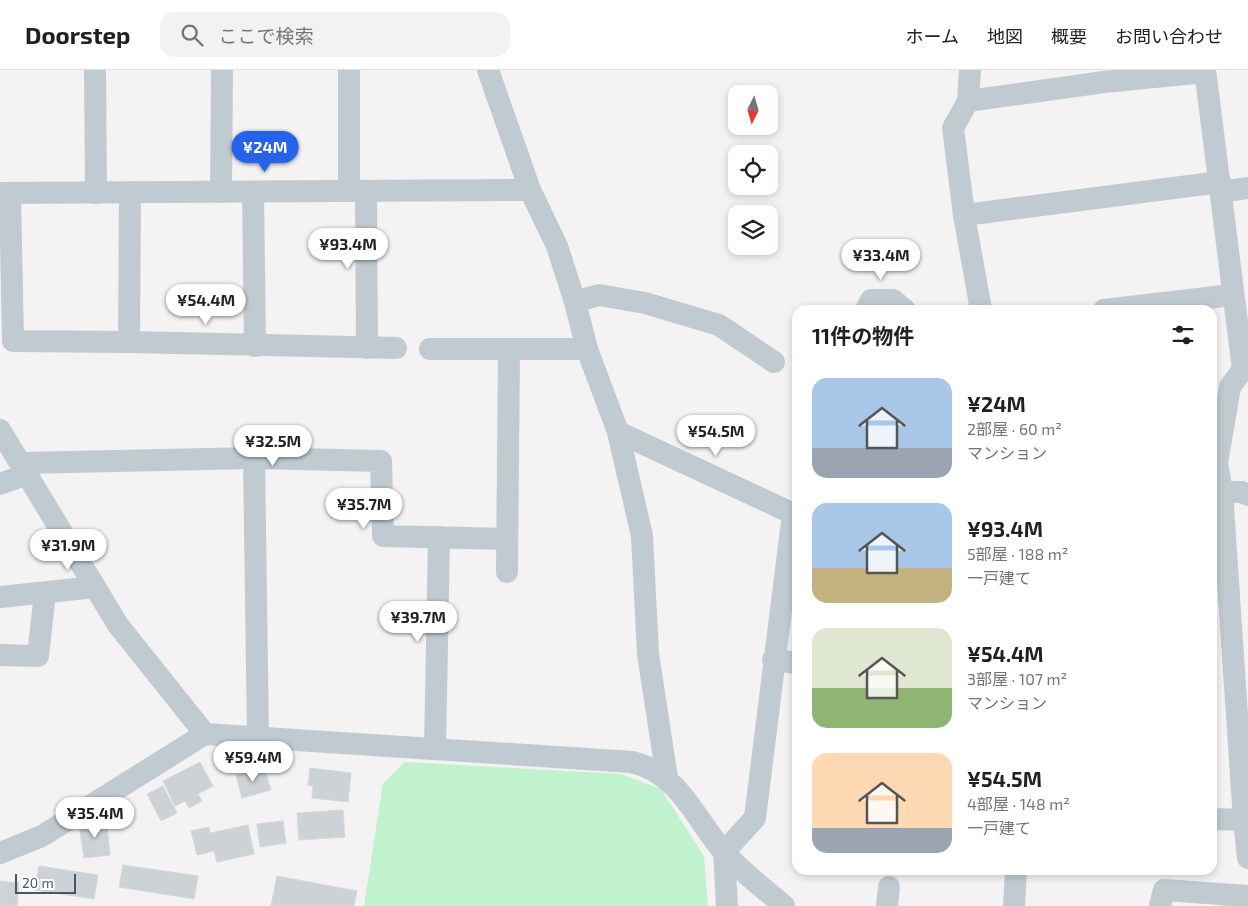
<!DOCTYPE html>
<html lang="ja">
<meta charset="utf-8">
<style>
:root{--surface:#fff;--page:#f2f2f2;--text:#202124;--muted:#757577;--line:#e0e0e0;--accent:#2563eb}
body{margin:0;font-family:"Exo 2","Noto Sans JP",sans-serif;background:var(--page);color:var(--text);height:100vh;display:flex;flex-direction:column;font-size:19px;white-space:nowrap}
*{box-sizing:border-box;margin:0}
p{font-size:16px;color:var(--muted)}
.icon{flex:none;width:28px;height:28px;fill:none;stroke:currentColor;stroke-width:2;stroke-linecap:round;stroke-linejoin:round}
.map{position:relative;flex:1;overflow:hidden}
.panel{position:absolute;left:792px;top:235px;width:425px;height:570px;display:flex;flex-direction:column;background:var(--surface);border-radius:15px;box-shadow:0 2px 8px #0003}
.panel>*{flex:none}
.needle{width:32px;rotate:185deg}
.controls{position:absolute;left:728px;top:15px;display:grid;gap:10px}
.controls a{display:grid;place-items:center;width:50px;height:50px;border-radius:10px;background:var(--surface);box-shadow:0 2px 8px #0003;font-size:25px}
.scale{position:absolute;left:15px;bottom:12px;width:61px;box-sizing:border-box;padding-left:5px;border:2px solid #485860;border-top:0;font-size:14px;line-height:18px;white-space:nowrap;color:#485860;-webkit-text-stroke:4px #fff;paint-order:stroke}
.price{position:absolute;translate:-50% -42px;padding:0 11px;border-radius:18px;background:#fff;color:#222;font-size:16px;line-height:32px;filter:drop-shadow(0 1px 2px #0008)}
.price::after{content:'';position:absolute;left:50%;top:30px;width:15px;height:11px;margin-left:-8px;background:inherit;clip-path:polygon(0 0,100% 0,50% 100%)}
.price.active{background:var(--accent);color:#fff}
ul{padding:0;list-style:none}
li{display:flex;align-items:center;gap:15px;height:125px;padding:0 20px}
li span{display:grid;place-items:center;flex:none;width:140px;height:100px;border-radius:15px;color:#555}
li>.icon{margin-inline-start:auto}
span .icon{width:60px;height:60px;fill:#fffc;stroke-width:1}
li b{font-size:21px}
h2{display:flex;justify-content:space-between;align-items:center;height:60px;padding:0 20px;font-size:21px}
header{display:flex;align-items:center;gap:30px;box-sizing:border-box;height:70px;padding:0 25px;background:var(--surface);border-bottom:1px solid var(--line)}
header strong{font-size:24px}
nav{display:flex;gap:28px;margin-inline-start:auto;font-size:18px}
.search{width:350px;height:45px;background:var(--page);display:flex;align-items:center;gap:12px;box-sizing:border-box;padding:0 18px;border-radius:15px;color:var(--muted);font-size:19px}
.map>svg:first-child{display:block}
.green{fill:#bff2cd}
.building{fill:#cdd2d6;stroke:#d5d8dd}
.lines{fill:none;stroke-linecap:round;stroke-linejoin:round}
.minor{stroke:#bfcbd1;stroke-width:22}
</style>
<header>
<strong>Doorstep</strong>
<div class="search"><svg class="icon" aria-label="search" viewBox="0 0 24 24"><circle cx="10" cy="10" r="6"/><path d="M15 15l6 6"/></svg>ここで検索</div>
<nav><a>ホーム</a><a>地図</a><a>概要</a><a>お問い合わせ</a></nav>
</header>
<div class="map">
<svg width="1248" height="836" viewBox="0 0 1248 836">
<rect width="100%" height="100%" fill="#f4f2f2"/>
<polygon class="green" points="405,692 621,704 661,719 704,786 708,836 364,836 383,713"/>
<g class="building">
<polygon points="200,692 213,716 198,724 202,731 189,738 185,731 175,736 163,711"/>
<polygon points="264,697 271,720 242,728 236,705"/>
<polygon points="310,698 351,703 348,732 312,728 313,716 308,715"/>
<polygon points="163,716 177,743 161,751 147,724"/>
<polygon points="343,740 345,767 299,770 297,743"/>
<polygon points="106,749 110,785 84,788 79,753"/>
<polygon points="283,751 286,773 260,777 257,754"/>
<polygon points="248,755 254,784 217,792 214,781 197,785 191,761 209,757 210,763"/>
<polygon points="123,795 198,806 194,829 119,817"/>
<polygon points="39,796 98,805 94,829 35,820"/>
<polygon points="277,806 357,821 354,836 271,836"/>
<polygon points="0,811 19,813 17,836 0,836"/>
</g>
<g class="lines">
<g class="minor">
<polyline points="95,0 96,123"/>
<polyline points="349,0 349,121"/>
<polyline points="488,0 530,120 557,176 575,232 587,279 618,362 642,466 648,584 667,708"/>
<polyline points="1205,0 1243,299"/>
<polyline points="968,31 970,0"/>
<polyline points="366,121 367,278"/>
<polyline points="130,122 129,272 396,278"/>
<polyline points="221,122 222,0"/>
<polyline points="253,122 255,276"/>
<polyline points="1221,122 1248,118"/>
<polyline points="0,123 530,120"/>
<polyline points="10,123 13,271 129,272"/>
<polyline points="964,145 1220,112"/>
<polyline points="575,232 599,225 645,233 719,255 774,292"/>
<polyline points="866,240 871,230 893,230 905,240"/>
<polyline points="981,240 964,145 953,58 968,31 1104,12 1205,2"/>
<polyline points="1104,240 1232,225"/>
<polyline points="430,279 587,279"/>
<polyline points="1248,301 1243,299 1230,317 1217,393 1222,422 1242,422 1248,425"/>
<polyline points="0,360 118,555 205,664"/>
<polyline points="618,362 798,446"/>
<polyline points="254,388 381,391 383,466 507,469"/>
<polyline points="22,393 254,388 258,668"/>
<polyline points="0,414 28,404"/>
<polyline points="1212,422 1222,422 1244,750 1248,750"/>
<polyline points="507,502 509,279"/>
<polyline points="0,527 95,517"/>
<polyline points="0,585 38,586 45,523"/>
<polyline points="773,590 798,593"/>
<polyline points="435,679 439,467"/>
<polyline points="1212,749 1244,750 1248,788"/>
<path d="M0 783 42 766 205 664 632 692C680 704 694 747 723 781 740 801 764 818 784 836"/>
<polyline points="727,836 724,782 755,748 793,444"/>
<polyline points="887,836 889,817"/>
<polyline points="1014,836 1016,800"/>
<polyline points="1160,836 1164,820 1248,826"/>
</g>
</g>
</svg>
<div class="controls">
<a><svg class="needle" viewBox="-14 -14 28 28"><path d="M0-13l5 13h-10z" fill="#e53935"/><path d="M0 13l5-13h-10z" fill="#757577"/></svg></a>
<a><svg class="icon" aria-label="locate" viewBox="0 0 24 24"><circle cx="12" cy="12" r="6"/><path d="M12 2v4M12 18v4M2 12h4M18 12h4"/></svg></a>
<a><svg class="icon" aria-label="layers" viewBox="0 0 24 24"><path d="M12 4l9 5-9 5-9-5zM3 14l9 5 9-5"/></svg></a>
</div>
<div class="scale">20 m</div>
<b class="price active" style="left:265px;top:103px">¥24M</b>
<b class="price" style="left:348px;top:200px">¥93.4M</b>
<b class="price" style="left:881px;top:211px">¥33.4M</b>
<b class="price" style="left:206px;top:256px">¥54.4M</b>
<b class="price" style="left:716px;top:387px">¥54.5M</b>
<b class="price" style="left:273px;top:397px">¥32.5M</b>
<b class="price" style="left:364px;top:460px">¥35.7M</b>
<b class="price" style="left:68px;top:501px">¥31.9M</b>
<b class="price" style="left:418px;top:573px">¥39.7M</b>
<b class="price" style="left:253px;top:713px">¥59.4M</b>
<b class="price" style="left:95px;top:769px">¥35.4M</b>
<section class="panel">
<h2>11件の物件<svg class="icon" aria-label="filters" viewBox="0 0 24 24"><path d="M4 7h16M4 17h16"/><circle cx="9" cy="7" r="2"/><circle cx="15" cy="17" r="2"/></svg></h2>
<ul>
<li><span style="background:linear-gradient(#a9c7e8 70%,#9aa5b1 0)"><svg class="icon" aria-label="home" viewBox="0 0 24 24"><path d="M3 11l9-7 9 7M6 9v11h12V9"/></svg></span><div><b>¥24M</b><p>2部屋 · 60 m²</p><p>マンション</p></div></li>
<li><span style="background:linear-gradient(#a9c7e8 65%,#c2b280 0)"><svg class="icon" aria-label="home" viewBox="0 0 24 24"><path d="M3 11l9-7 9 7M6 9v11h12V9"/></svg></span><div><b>¥93.4M</b><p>5部屋 · 188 m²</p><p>一戸建て</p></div></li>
<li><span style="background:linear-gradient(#dfe7d0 60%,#8fb573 0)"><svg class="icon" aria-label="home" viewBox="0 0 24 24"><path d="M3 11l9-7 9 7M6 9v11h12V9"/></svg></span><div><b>¥54.4M</b><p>3部屋 · 107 m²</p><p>マンション</p></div></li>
<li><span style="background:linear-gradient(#ffd9b3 75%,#9aa5b1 0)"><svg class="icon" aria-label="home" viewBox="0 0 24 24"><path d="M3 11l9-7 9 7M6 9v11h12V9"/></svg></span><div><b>¥54.5M</b><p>4部屋 · 148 m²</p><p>一戸建て</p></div></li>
</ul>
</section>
</div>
